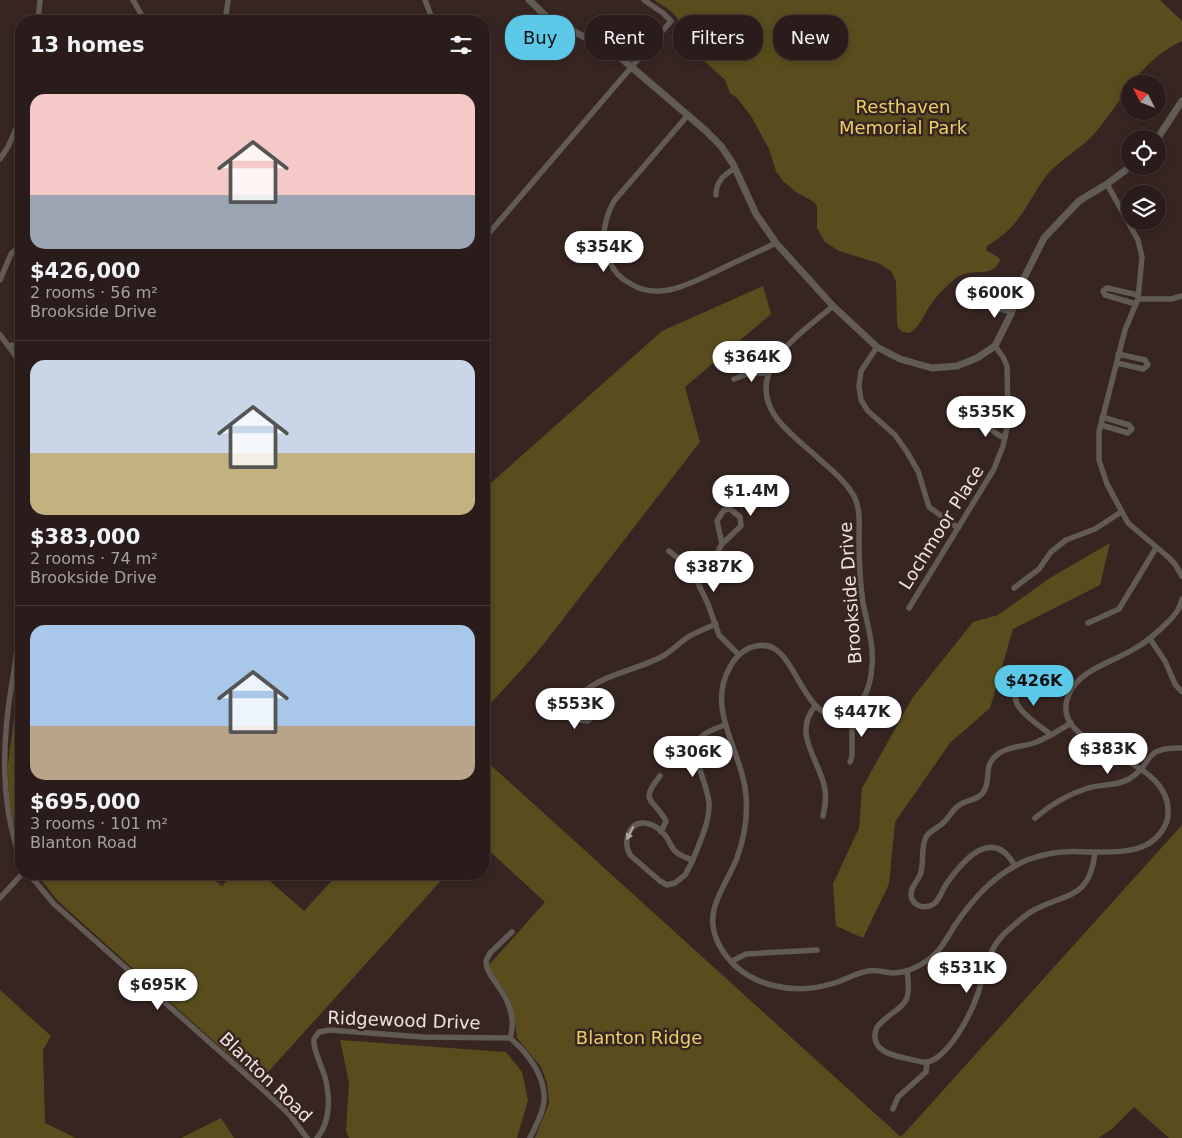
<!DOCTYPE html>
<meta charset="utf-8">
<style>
:root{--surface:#291c1a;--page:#312523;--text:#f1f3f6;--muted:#a5a1a2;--line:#453a39;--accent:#5ac8e6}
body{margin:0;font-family:"DejaVu Sans",sans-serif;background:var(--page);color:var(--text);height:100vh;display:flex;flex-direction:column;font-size:19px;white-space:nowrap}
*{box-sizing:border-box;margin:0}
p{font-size:16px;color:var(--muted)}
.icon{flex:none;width:28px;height:28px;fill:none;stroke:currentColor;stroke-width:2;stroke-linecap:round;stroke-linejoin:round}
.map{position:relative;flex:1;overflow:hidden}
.sheet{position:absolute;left:15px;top:15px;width:475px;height:865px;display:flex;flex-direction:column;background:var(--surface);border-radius:20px;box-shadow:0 2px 8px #0003,0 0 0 1px var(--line)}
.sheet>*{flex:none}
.guide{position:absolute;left:505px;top:15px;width:475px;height:45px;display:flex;gap:10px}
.needle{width:32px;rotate:312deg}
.tools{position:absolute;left:1121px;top:75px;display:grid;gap:10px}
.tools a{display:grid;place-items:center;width:45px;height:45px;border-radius:50%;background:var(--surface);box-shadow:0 2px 8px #0003,0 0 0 1px var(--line);font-size:25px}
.price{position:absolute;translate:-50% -42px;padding:0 11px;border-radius:18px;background:#fff;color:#222;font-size:16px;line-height:32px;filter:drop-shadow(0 1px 2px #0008)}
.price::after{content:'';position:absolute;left:50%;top:30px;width:15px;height:11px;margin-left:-8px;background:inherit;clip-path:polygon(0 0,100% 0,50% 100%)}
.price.current{background:var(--accent);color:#111}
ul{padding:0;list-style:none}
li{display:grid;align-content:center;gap:10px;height:265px;padding:0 15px}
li+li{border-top:1px solid var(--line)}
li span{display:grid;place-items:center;height:155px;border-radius:15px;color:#555}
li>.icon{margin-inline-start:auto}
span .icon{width:90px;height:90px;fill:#fffc;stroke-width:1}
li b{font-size:21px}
h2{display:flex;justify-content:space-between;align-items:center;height:60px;padding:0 15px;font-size:21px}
.pill{padding:0 18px;border-radius:20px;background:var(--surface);box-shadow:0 2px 8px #0003,0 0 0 1px var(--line);font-size:18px;line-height:45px}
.pill.current{background:var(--accent);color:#111}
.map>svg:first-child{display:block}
.green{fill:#594d1e}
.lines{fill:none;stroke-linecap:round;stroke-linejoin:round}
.minor{stroke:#625b55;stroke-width:5.5}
.tertiary{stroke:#625b55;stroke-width:7}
.oneway{fill:#b0a6a2}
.labels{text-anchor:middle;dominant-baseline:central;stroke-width:5;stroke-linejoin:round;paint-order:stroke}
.park-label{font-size:18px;fill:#ebcf64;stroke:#372522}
.street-label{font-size:18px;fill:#efe3e1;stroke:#372522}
</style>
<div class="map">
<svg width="1182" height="1138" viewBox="0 0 1182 1138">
<rect width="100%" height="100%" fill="#372522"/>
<g class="green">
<path d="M654 0H1160L1182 21V41C1135 63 1124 102 1091 137 1076 152 1055 163 1043 180 1024 209 1019 227 987 246L986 250 999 258 1000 261C992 279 970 267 956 278 948 285 938 294 932 303 923 314 922 325 910 333L903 332 898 328 897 322 896 282 891 271 878 263 839 251 825 242 817 228V206L814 202 796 192 783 181 776 171 769 149 751 116 737 98 730 93 725 80 701 58C691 55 688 47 686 38L690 33 671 11Z"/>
<polygon points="763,286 771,314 685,387 700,442 539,650 484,711 484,489 662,331"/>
<polygon points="1110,543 1100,585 1013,629 990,708 950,743 895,822 889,884 863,938 836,926 833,884 859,828 862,788 913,697 973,622 998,615 1050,578"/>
<path d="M21 663V846C10 819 8 793 8 765Z"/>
<polygon points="484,759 901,1137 1182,825 1182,1138 1169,1138 1134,1107 1112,1129 1098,1138 535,1138 549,1103 547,1083 541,1067 517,1038 515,1022 508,996 491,971 489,965 545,902 484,846"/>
<polygon points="36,874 207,874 222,886 233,874 262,874 304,911 338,874 447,874 259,1082 59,902"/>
<polygon points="0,990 51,1036 43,1050 45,1123 76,1138 0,1138"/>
<polygon points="340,1040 506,1052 522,1072 528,1100 517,1138 349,1138 346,1131 349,1083"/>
<polygon points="221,1118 234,1138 181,1138"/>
</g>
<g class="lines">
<g class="minor">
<polyline points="133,0 145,21"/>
<polyline points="425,0 433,21"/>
<polyline points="38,21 40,0"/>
<polyline points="225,21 228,1"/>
<path d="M688 115 614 201C603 221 600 241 610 262 614 272 621 279 631 284 660 302 693 282 721 269 739 260 758 252 776 243"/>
<polyline points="0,159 8,147 21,117"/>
<polyline points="1107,184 1138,240 1142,257 1138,299 1125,330 1099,432 1099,460 1107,484 1128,523 1167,556 1175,564 1182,576"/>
<path d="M716 195C716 181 724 175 735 168"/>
<polyline points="484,239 671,21 663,13 644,0"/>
<polyline points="0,280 11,254 21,245"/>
<polyline points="1138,299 1171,299 1182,296"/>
<polyline points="1136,304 1105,295 1103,291 1107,288 1138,295"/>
<polyline points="984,305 1012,312"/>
<path d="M833 306C801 334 740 371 778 420 789 434 804 445 817 457 830 469 845 480 854 496 861 510 859 525 859 540 859 561 860 582 863 603 867 623 874 645 872 665 871 682 866 703 849 711 810 732 799 664 775 649 767 644 757 645 749 648 741 652 734 659 730 667 705 710 743 752 746 796 748 817 744 838 737 858 724 891 699 913 722 950 746 987 794 996 834 983 845 980 856 973 868 971 877 969 885 973 894 973 906 973 918 967 928 960 940 952 947 938 955 925 975 896 995 874 1027 860 1038 856 1050 853 1062 852 1096 849 1151 864 1167 821 1182 751 1043 754 1069 694 1079 670 1113 662 1134 649 1147 642 1158 632 1169 621 1176 613 1180 609 1182 599"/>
<polyline points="0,335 21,363"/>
<polyline points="12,345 21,353"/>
<polyline points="877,347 861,371 859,386 861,400 868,411 895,435 907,452 918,471 929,507 958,528"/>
<polyline points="1117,363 1143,369 1148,365 1145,360 1118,354"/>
<polyline points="734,379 749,373 768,373"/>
<polyline points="974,417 1000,436 1005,437"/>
<polyline points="1101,425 1128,433 1132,429 1129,425 1102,417"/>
<polyline points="669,551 684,563 695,577 708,604 719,635 739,655"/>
<polyline points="695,577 714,559 722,544 741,526 740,517 730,509 724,510 717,521 722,544"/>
<polyline points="1014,588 1039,569 1051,552 1066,540 1095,529 1121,512"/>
<polyline points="909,608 994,469 1003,446 1008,423 1007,366 1003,357 995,346"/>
<path d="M21 618C18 639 16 661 12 683 2 741 0 805 21 860"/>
<polyline points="1088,623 1119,609 1156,548"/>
<polyline points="1150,639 1165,661 1175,684 1181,691"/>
<path d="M1036 677C1028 678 1024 681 1019 687 1004 706 1039 724 1051 735"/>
<path d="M592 687 595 713 588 721 579 720 572 715V705C591 675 635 672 663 656 672 651 679 643 688 637 697 632 707 628 716 624"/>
<path d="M815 706C793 734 817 756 824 785 827 796 825 806 823 816"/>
<polyline points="850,762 852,756 852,709"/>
<path d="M660 776C638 803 654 798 666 821L661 832"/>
<path d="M1035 818C1050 805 1069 794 1088 788 1102 784 1117 786 1129 779 1155 764 1140 747 1182 748"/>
<path d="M693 860C686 858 680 856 675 851 670 846 669 839 664 834 653 822 634 816 628 836 625 843 627 849 630 855L660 881 667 885 675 883 685 875 692 862C699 844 710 822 709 803 708 784 687 751 701 737 707 731 717 728 725 725"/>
<path d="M1015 866C993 826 964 859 947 883 942 890 940 898 935 903 928 909 916 908 912 899 908 890 917 882 920 875 925 863 920 848 926 837 929 831 938 828 943 823 949 818 952 810 958 806 965 800 980 800 984 791 992 778 982 766 998 754 1009 746 1022 747 1034 743 1048 738 1059 730 1071 723"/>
<polyline points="29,874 54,904 261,1088 289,1114 307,1138"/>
<polyline points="0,898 22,874"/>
<polyline points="732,961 746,954 817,950"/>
<path d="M907 971C913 1012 899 1002 877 1027 874 1034 874 1042 880 1048 887 1055 900 1057 909 1059 915 1060 922 1063 928 1062 949 1056 970 1016 977 996 985 974 986 952 1004 934 1013 926 1023 916 1034 910 1069 892 1089 899 1095 853"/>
<path d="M510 1038C516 1020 509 1000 498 986 493 978 486 971 486 961L490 953 512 932"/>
<path d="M510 1038C528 1053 546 1077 544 1101 543 1114 535 1127 530 1138"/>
<polyline points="893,1109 898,1097 926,1072 927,1062"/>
<path d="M317 1138C330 1123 330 1099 326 1081 323 1068 316 1057 314 1044V1039L319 1032 330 1030 422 1037 510 1038"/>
</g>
<g class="tertiary">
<polyline points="529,0 549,19 614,52 705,130 721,146 733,164 756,214 776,243 833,306 877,347 900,359 932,368 957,366 977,358 995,346 1011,314 1020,286 1044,238 1079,201 1107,184 1131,166"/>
<polyline points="1157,139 1182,101"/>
</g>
</g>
<defs><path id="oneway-solid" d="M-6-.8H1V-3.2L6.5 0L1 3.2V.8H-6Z" transform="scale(1.25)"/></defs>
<use class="oneway" href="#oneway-solid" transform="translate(630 833) rotate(117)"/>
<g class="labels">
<g class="park-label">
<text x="903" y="106">Resthaven<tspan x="903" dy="21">Memorial Park</tspan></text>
<text x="639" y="1037">Blanton Ridge</text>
</g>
<g class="street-label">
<text transform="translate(941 527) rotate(-58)">Lochmoor Place</text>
<text transform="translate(850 593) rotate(-94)">Brookside Drive</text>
<text transform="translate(404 1020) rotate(2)">Ridgewood Drive</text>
<text transform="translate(266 1077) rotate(44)">Blanton Road</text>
</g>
</g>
</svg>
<div class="tools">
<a><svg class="needle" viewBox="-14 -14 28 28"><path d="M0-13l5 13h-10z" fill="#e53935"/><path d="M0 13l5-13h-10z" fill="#a5a1a2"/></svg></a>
<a><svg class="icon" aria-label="locate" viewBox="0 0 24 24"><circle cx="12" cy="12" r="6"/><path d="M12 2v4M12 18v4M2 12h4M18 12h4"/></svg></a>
<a><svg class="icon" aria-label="layers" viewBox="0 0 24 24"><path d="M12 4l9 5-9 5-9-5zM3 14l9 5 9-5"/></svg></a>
</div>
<b class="price" style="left:604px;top:273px">$354K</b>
<b class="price" style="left:995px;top:319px">$600K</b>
<b class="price" style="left:752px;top:383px">$364K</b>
<b class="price" style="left:986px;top:438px">$535K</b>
<b class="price" style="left:751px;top:517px">$1.4M</b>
<b class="price" style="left:714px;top:593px">$387K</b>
<b class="price current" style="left:1034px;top:707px">$426K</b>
<b class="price" style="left:575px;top:730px">$553K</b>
<b class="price" style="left:862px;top:738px">$447K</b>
<b class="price" style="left:1108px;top:775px">$383K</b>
<b class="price" style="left:693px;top:778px">$306K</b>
<b class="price" style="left:967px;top:994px">$531K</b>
<b class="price" style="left:158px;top:1011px">$695K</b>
<div class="guide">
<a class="pill current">Buy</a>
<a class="pill">Rent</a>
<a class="pill">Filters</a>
<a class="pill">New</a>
</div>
<section class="sheet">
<h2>13 homes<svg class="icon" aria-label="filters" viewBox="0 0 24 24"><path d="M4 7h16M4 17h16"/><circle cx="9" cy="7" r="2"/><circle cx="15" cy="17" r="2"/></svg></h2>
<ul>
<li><span style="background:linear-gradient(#f6c9c9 65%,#9aa5b1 0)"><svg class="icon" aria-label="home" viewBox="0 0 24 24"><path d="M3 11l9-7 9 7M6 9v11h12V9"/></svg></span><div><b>$426,000</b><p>2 rooms · 56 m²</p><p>Brookside Drive</p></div></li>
<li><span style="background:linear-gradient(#c9d6e8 60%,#c2b280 0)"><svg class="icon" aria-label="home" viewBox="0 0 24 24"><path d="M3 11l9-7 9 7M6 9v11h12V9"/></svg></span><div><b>$383,000</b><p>2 rooms · 74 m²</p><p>Brookside Drive</p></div></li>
<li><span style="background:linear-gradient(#a9c7e8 65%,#b9a48a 0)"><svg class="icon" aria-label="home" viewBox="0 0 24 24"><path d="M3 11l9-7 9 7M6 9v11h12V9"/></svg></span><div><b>$695,000</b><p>3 rooms · 101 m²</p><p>Blanton Road</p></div></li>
</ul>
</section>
</div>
